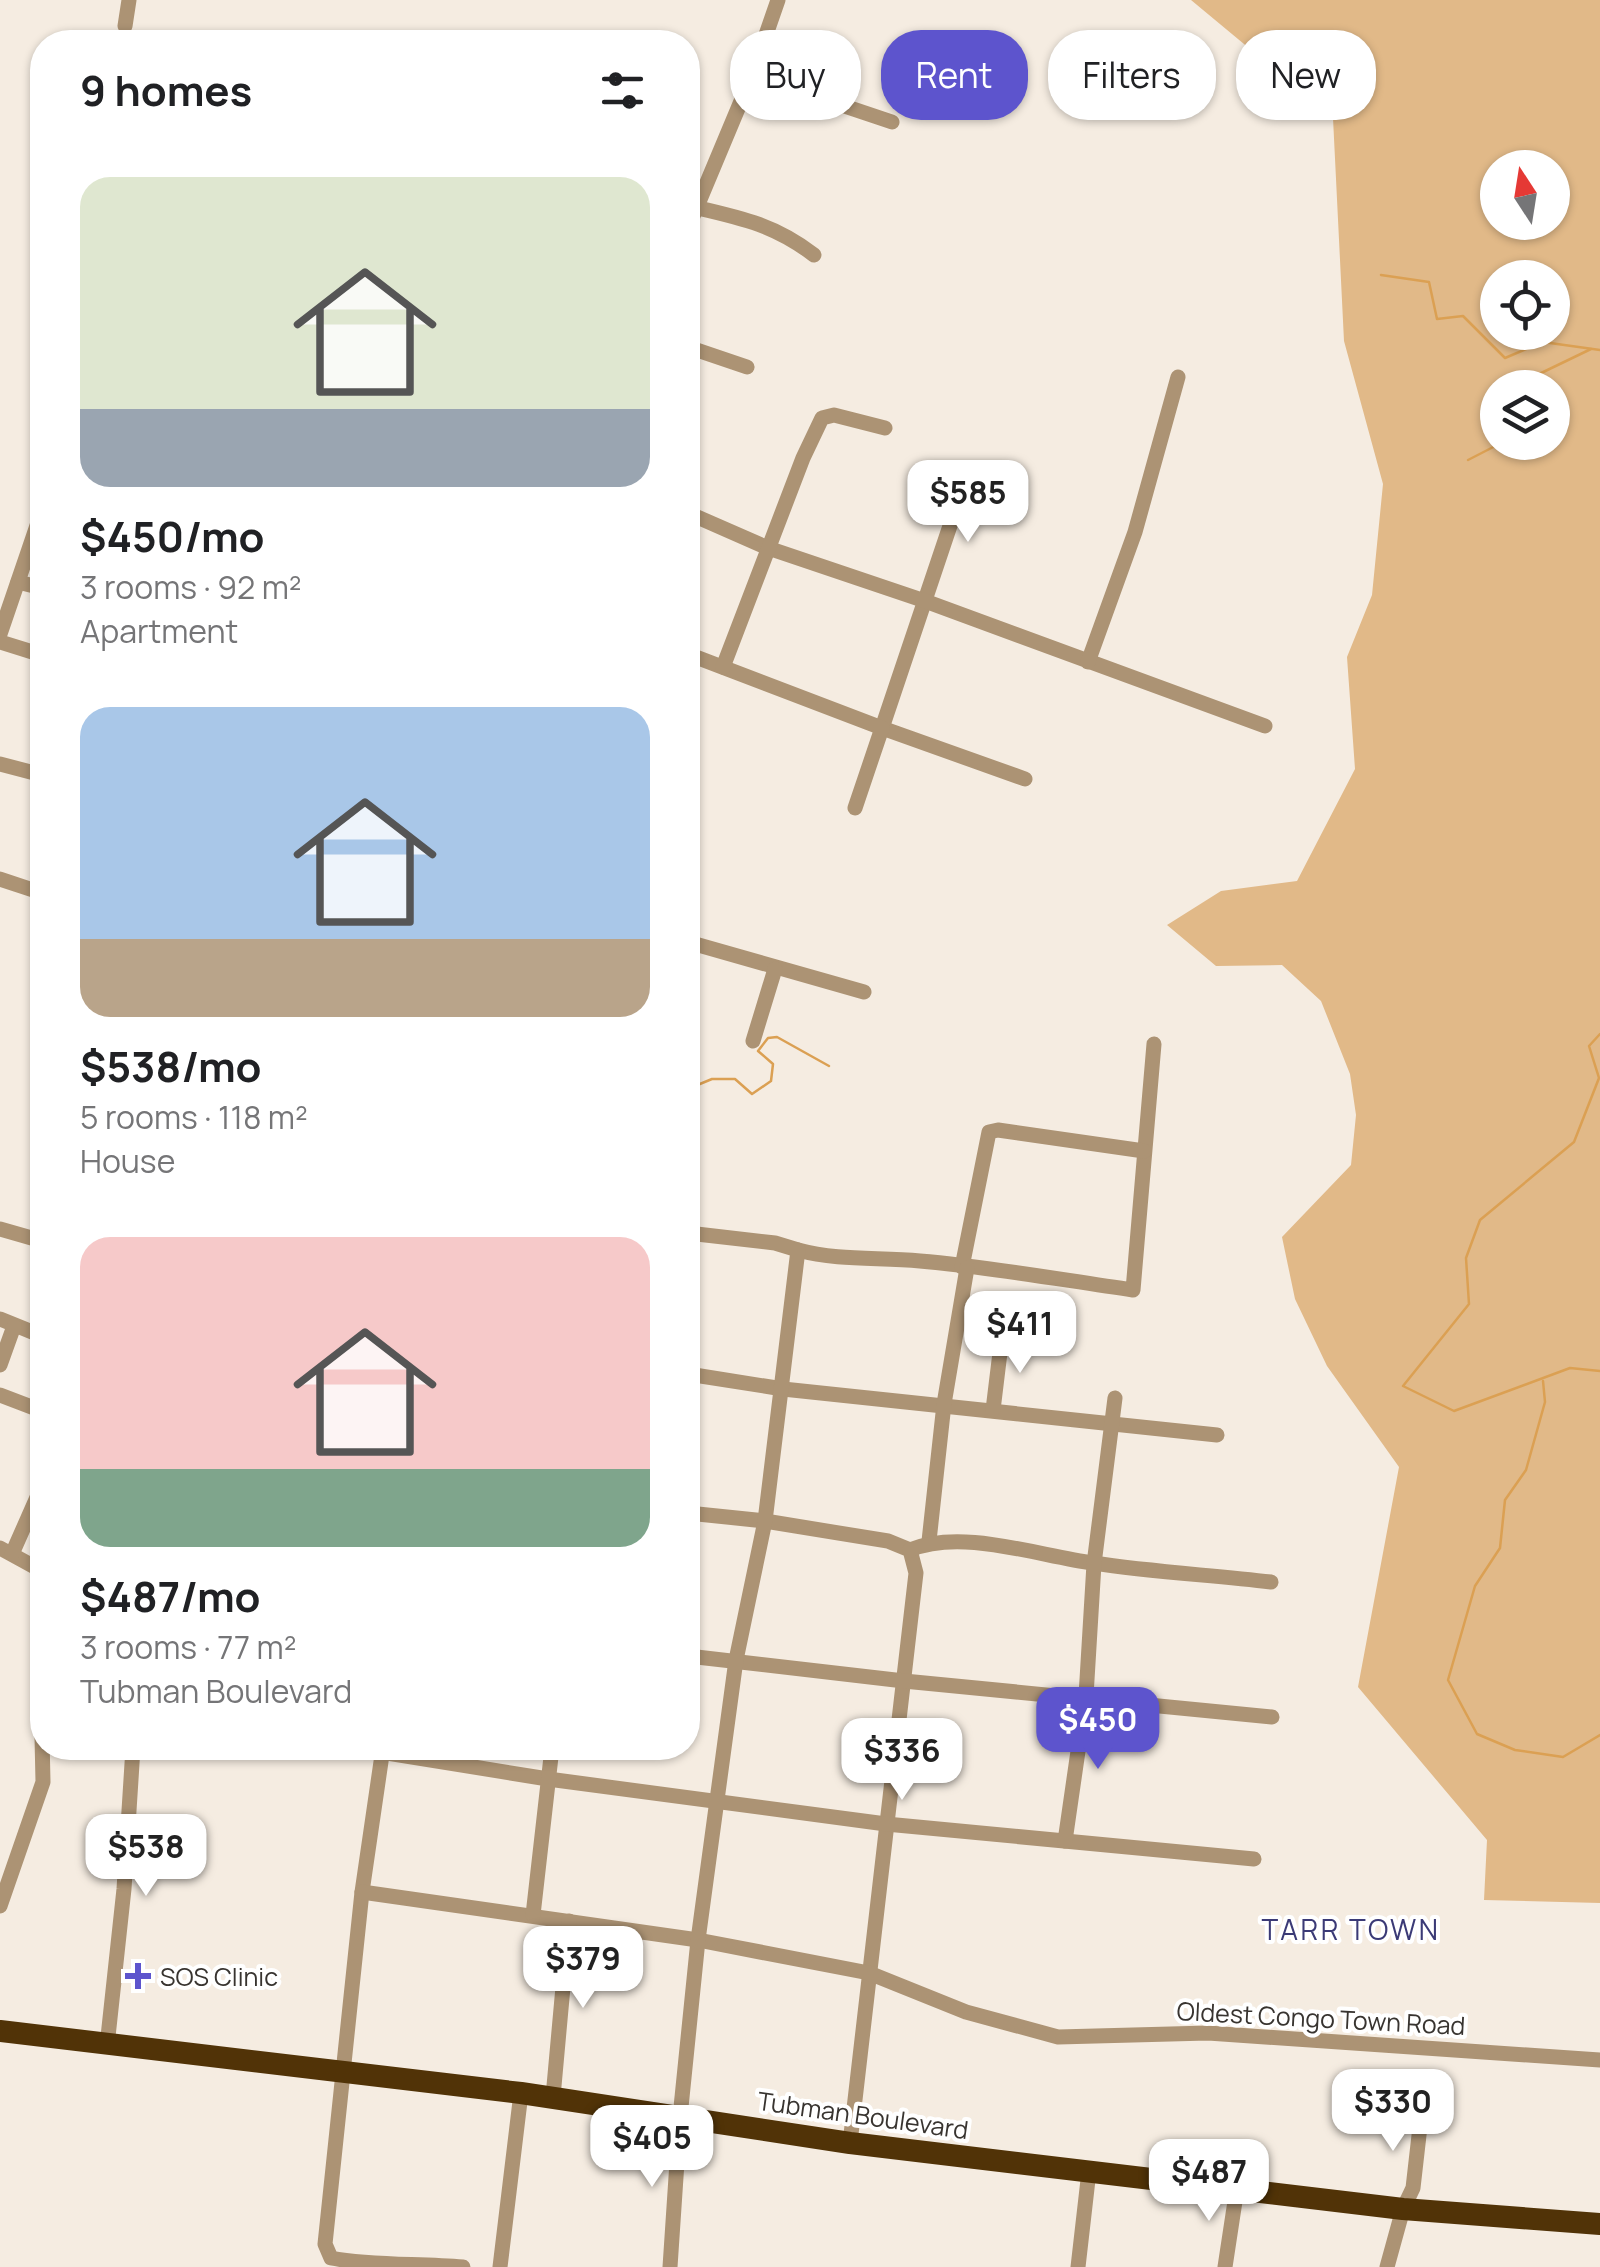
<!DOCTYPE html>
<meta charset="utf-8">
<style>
:root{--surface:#fff;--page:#f6f6f6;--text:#202124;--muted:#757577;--accent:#5d54cd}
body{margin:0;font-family:Manrope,sans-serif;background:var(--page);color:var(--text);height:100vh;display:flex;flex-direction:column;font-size:38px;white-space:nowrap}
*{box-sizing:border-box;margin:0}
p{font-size:32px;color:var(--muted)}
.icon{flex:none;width:55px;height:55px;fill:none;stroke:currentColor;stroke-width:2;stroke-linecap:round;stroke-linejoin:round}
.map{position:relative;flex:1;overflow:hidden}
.details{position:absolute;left:30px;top:30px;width:670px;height:1730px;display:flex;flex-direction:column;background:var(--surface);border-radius:40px;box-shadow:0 2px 8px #0004}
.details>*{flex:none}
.hud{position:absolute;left:730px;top:30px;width:720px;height:90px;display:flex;gap:20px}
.needle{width:65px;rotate:348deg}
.buttons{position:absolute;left:1480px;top:150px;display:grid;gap:20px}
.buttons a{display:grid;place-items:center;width:90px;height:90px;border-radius:50%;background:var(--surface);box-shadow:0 2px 8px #0004;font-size:50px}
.price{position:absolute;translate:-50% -85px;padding:0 22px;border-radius:20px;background:#fff;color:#222;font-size:32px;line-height:65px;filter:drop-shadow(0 2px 5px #0008)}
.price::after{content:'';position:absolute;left:50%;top:60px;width:30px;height:22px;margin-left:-15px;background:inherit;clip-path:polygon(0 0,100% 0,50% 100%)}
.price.selected{background:var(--accent);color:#fff}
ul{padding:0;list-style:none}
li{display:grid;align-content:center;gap:20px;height:530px;padding:0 50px}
li span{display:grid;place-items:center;height:310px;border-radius:30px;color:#555}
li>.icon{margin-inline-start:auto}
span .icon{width:180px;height:180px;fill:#fffc;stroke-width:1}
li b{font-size:42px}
h2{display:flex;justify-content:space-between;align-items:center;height:120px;padding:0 50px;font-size:42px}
.chip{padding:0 35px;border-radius:40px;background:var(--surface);box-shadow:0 2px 8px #0004;font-size:35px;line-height:90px}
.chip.selected{background:var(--accent);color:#fff}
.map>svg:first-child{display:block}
.green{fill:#e1b988;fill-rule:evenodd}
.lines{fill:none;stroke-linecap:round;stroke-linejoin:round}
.stream{stroke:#dba053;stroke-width:2.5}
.minor{stroke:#ac9374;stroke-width:15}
.highway{stroke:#513307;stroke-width:22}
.poi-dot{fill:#5d54cd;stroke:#fff;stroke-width:4}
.labels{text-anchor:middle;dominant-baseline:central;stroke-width:8;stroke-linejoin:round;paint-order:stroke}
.poi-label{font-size:25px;fill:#383430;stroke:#fff;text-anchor:start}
.street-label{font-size:25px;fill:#383430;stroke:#fff}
.neighbourhood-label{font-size:28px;letter-spacing:2.5px;fill:#3b3a76;stroke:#fff}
</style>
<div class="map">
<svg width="1600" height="2267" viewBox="0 0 1600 2267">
<rect width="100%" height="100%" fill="#f5ece1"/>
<path class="green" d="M1191 0H1600V1903L1484 1900 1487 1840 1358 1687 1399 1467 1327 1366 1295 1299 1282 1237 1351 1165 1356 1115 1350 1074 1321 1001 1282 965 1216 966 1167 925 1221 891 1297 881 1355 769 1347 657 1372 595 1383 484 1344 341 1333 118ZM1498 168H1552V222H1498ZM1498 278H1552V332H1498ZM1498 388H1552V442H1498Z"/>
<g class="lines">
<g class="stream">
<polyline points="1381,275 1429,282 1437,319 1463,316 1505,358 1543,342 1600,350"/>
<polyline points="1533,388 1535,376 1591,349"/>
<polyline points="1468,460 1503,442"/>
<polyline points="1600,1034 1589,1046 1599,1078 1574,1142 1480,1220 1466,1258 1469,1304 1403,1386 1454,1411 1570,1368 1600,1371"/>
<polyline points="688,1104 694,1103 695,1086 712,1079 735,1079 752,1094 771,1081 773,1064 758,1051 768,1038 777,1037 829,1066"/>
<polyline points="1543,1381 1545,1402 1526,1470 1505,1500 1500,1548 1475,1586 1448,1680 1477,1734 1515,1750 1563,1757 1600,1735"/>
</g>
<g class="minor">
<polyline points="125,26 129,0"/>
<polyline points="752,75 892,122"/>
<path d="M694 207C742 218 775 225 814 255"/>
<polyline points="688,228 752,75 778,0"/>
<polyline points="688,347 747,367"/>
<polyline points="971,473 959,499 882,728 1025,779"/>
<polyline points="688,513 768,548 925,601 1265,726"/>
<polyline points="18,582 42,588"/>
<polyline points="0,634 42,511"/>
<polyline points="0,642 42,655"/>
<polyline points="688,654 882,728 855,808"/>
<polyline points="1088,662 1135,532 1178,377"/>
<polyline points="723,667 803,458 822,418 834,415 885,428"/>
<polyline points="0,764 42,775"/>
<polyline points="0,879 42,893"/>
<polyline points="688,887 691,899 688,917"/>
<polyline points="688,942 864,992"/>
<polyline points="753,1041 775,969"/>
<polyline points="0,1229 42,1241"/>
<path d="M798 1250C839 1261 878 1257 920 1261 991 1267 1062 1280 1133 1290L1154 1044"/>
<polyline points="962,1267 989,1132 998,1130 1144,1151"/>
<polyline points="0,1319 42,1336"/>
<polyline points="0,1365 14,1326"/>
<polyline points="688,1374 783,1389 1217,1435"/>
<polyline points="0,1395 42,1411"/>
<polyline points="993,1410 1002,1336"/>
<polyline points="688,1513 765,1521 888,1541 910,1550 916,1573 850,2143"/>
<polyline points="929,1541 944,1404 967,1268"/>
<polyline points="0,1548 42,1571"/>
<path d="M910 1550C961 1528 1039 1556 1093 1563 1152 1572 1212 1575 1271 1582"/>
<polyline points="12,1554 42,1486"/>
<polyline points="688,1656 904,1681 1272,1717"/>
<path d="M383 1748 362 1892 325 2244 331 2258C374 2266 419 2263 463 2267"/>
<polyline points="381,1752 548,1779 886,1824 1254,1859"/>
<polyline points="1065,1841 1086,1696 1094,1564 1115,1398"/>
<polyline points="362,1892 698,1940 869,1973 966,2012 1058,2037 1208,2033 1600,2060"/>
<polyline points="0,1906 43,1782 42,1737"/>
<polyline points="533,1915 552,1748"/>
<polyline points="107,2046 124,1889 133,1748"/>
<polyline points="553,2097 569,1921"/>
<polyline points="500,2267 521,2093"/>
<polyline points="670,2267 680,2117 698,1940 736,1660 765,1521 798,1250 775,1243 688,1233"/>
<polyline points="1078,2267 1089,2171"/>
<polyline points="1225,2267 1237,2188"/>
<polyline points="1387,2267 1403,2209 1413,2188 1422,2109"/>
</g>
<polyline class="highway" points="0,2031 521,2093 850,2143 1403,2209 1600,2224"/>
</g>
<path class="poi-dot" d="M133 1961h10v10h10v10h-10v10h-10v-10h-10v-10h10z"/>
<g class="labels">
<g class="poi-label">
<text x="160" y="1976">SOS Clinic</text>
</g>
<g class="street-label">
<text transform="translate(1321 2018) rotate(3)">Oldest Congo Town Road</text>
<text transform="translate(863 2115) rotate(8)">Tubman Boulevard</text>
</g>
<g class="neighbourhood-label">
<text x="1351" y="1929">TARR TOWN</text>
</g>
</g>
</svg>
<div class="buttons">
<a><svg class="needle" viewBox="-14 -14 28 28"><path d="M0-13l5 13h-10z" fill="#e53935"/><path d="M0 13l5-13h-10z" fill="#757577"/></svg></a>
<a><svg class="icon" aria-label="locate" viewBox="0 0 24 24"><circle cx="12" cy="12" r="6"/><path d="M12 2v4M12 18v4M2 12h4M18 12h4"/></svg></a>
<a><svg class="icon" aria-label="layers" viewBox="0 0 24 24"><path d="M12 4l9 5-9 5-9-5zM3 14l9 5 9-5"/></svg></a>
</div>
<b class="price" style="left:968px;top:545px">$585</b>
<b class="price" style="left:1020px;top:1376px">$411</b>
<b class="price selected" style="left:1098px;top:1772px">$450</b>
<b class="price" style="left:902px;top:1803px">$336</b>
<b class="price" style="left:146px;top:1899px">$538</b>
<b class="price" style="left:583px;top:2011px">$379</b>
<b class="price" style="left:1393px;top:2154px">$330</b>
<b class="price" style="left:652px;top:2190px">$405</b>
<b class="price" style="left:1209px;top:2224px">$487</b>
<div class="hud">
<a class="chip">Buy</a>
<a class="chip selected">Rent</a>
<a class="chip">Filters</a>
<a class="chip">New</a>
</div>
<section class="details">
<h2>9 homes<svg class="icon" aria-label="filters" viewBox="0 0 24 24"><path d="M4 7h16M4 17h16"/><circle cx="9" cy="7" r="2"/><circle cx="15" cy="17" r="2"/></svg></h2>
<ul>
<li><span style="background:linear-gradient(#dfe7d0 75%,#9aa5b1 0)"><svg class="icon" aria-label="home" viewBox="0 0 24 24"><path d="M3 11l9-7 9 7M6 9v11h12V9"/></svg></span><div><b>$450/mo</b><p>3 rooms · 92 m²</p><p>Apartment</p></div></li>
<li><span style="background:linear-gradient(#a9c7e8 75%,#b9a48a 0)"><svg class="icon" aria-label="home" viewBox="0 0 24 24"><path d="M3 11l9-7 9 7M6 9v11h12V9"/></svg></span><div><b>$538/mo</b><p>5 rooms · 118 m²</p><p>House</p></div></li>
<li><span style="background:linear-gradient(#f6c9c9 75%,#7fa58c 0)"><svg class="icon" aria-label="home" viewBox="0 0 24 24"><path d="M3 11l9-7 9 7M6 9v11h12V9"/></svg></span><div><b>$487/mo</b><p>3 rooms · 77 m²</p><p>Tubman Boulevard</p></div></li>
</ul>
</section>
</div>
